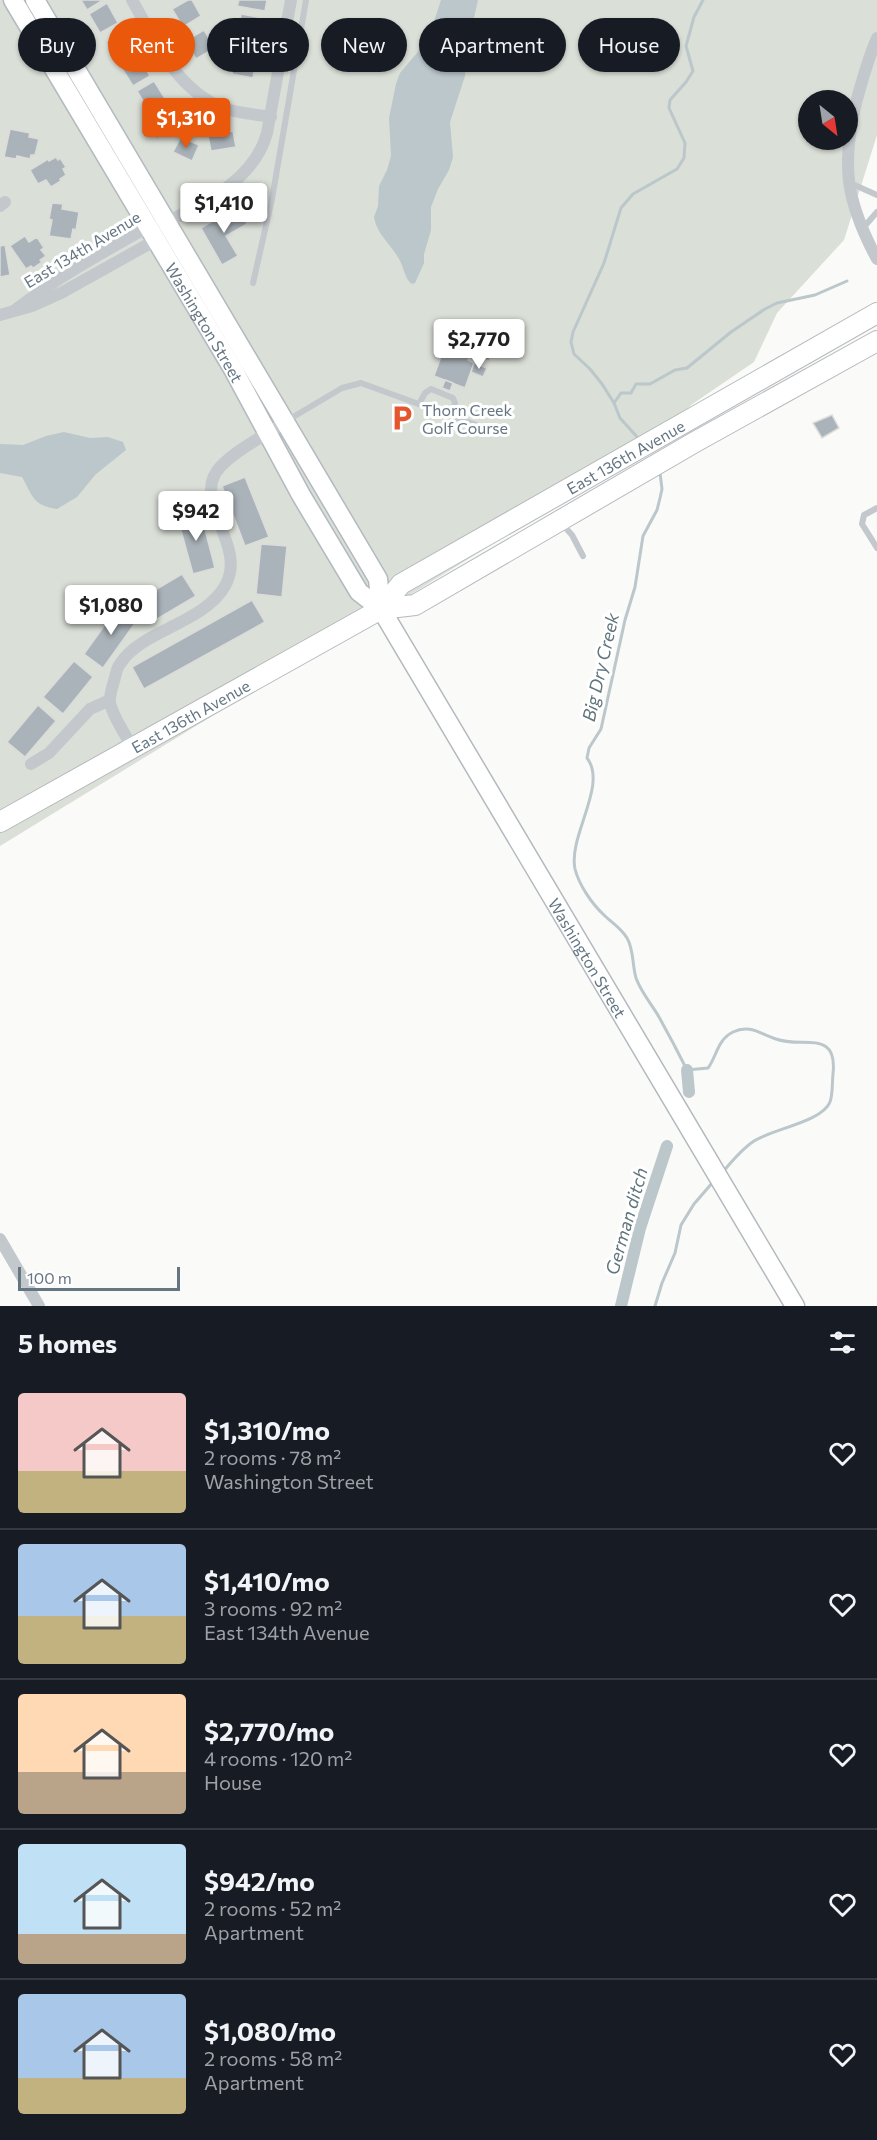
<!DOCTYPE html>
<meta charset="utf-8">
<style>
:root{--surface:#171b24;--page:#242831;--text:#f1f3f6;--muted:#9ea1a6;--line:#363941;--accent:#ea580c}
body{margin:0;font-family:Commissioner,sans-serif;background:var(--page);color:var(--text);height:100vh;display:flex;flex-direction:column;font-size:22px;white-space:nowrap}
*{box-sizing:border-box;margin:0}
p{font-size:20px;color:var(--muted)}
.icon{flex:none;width:33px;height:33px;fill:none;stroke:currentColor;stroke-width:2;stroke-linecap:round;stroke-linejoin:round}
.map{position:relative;height:1306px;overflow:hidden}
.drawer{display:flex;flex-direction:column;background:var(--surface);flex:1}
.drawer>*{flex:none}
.top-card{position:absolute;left:18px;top:18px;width:842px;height:54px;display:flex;gap:12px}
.needle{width:39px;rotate:150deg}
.fabs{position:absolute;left:798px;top:90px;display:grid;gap:12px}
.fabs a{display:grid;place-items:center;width:60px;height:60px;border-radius:50%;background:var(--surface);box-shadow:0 2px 4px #0004;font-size:30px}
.scale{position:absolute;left:18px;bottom:15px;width:162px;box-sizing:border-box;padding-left:6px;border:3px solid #657683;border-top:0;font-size:16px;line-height:21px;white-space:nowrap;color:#657683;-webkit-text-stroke:4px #fff;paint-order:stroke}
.price{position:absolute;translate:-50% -51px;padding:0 14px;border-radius:6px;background:#fff;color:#222;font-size:20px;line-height:39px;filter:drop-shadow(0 2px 3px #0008)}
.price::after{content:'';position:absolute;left:50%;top:36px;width:18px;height:14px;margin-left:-9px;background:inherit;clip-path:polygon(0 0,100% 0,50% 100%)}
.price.active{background:var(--accent);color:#fff}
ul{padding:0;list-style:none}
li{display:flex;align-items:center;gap:18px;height:150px;padding:0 18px}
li+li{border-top:2px solid var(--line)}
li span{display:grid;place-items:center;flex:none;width:168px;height:120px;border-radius:6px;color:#555}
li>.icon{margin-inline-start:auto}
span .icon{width:72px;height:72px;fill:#fffc;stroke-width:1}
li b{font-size:26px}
h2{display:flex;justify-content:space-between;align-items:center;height:72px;padding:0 18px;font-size:26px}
.tag{padding:0 21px;border-radius:27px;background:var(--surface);box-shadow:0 2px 4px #0004;font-size:21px;line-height:54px}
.tag.active{background:var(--accent);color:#fff}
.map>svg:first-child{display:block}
.green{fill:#dadfd7;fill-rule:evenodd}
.water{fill:#bbc7cb}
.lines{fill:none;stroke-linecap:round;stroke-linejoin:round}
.stream{stroke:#bbc7cb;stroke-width:3}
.canal{stroke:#bbc7cb;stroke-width:12}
.building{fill:#aab3b9;stroke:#dcdcda;stroke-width:1.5}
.secondary-casing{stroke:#b3babf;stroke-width:21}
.primary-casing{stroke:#b5babe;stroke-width:22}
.lane{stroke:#c3c8cc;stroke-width:6}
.street{stroke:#c3c8cc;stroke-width:12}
.secondary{stroke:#fff;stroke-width:18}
.primary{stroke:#fff;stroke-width:20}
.labels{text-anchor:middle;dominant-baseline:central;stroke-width:6;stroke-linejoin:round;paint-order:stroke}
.street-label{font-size:16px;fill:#657683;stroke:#fff}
.poi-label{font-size:16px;fill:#657683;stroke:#fff;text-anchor:start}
.water-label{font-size:18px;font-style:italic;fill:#60757c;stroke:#fff}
</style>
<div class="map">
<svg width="877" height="1306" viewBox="0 0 877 1306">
<rect width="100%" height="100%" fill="#fafaf8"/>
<path class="green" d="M0 0H877V135L844 240 777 313 754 362 691 405 684 412 591 484 0 846ZM808 100H848V140H808Z"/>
<g class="water">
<path d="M441 0H478L467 49 465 76 450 122 453 157 449 170 438 189 431 207V230L424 254V263L415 283 412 284C405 280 404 267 399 259 391 244 377 235 374 217L378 206 379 186 387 170 391 156 389 118 396 84 400 73 428 40Z"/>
<path d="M64 432 90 438 108 437 123 442 126 450 96 474 77 497 57 509C32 505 33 496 22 477L0 473V444L23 445 46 436Z"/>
</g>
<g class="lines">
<g class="stream">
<polyline points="614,403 621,393 631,393 636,384 650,384 675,370 687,368 731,332 765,309 777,303 815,295 847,281"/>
<polyline points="639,439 620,418 614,403 602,384 590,369 574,354 571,342 573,332 604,263 621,208 633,194 677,169 684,158 685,143 669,108 670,100 686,82 693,71 686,46 694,17 703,0"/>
<path d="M660 473 662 489 660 498 657 510 643 536 635 587 625 620 601 729 589 748 587 758C608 785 568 836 575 869 579 885 592 904 604 915 612 923 621 928 627 938 634 950 632 964 636 978 641 992 652 1005 659 1017 669 1035 678 1052 687 1070L708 1068C717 1056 717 1040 733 1032 750 1024 760 1034 776 1039 802 1049 838 1028 833 1074 832 1082 833 1094 830 1102 822 1122 772 1129 754 1141 742 1149 731 1162 722 1173"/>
<polyline points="655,1306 662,1283 675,1253 681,1225 694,1204 713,1182"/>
</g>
<g class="canal">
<polyline points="687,1070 689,1092"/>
<polyline points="621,1306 640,1228 667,1146"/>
</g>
</g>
<g class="building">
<polygon points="81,0 103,0 87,10"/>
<polygon points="188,0 192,0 201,16 183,27 172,9"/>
<polygon points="239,0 267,0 265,11 237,6"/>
<polygon points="107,3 118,23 100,33 89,14"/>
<polygon points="241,14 263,18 259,40 237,36"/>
<polygon points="204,30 215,48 196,59 185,41"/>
<polygon points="123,31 135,51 117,61 106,42"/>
<polygon points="235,54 256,58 253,78 232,74"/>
<polygon points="139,57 150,76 133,86 121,67"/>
<polygon points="154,81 166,100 148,110 137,91"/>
<polygon points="162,109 174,129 156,139 145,120"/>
<polygon points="10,129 30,133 29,137 39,139 35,155 31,155 30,159 17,156 16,159 4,157"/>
<polygon points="233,131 236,147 211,151 208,136"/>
<polygon points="181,137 199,145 192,161 173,152"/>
<polygon points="56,157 58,160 60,158 66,167 63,169 66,175 60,179 61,181 51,187 46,180 38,184 30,170 48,159 49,161"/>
<polygon points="52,203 63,204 62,209 79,212 76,230 73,229 71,239 49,236 52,220 49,219"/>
<polygon points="237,206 247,224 226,236 238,256 222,265 201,228"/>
<polygon points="25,236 29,242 37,237 44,248 41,250 46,256 40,260 42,262 33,268 31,266 26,269 10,246"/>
<polygon points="5,245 10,275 0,277 0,246"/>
<polygon points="456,333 476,340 468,360 474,363 465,388 434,376 443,351 449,353"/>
<polygon points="474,344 492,351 489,361 470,354"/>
<polygon points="474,363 487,368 483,377 471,372"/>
<polygon points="445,380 453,383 450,391 442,388"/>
<polygon points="832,415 839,428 822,438 813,423"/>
<polygon points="245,477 269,537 245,546 222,486"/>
<polygon points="200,510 215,568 193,574 177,516"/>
<polygon points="261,544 287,546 282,597 256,594"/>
<polygon points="182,574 196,596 152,622 138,600"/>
<polygon points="252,600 265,622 144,689 132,667"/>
<polygon points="119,605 138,619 103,668 84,654"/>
<polygon points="74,661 93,677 63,714 43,697"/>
<polygon points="38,705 56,721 25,757 7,742"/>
</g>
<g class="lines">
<defs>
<g id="secondary">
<path id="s1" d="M13 0 233 369 301 495 359 592 381 609 795 1306"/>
<polyline points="35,0 378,579 381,609"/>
</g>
<g id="primary">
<path id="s2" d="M381 609 401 584 877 313"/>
<path id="s3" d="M0 822 381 609 415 605 695 442 877 341"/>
</g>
</defs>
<use href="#secondary" class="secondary-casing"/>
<use href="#primary" class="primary-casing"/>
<g class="lane">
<polyline points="850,183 877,195"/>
<polyline points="863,228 877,212"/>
<polyline points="253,283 272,199 306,0"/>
<polyline points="419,404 425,393 431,389 453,398 455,403 451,416"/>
<polyline points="288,420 342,388 361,383 479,426"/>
<polyline points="877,508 864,515 862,524 877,548"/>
<polyline points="562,524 572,535 583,556"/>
</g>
<g class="street">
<path d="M132 0C155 40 175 87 220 107 235 113 255 114 271 117"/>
<path d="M877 38C868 59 862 80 856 103 841 166 846 201 877 259"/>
<polyline points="0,206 5,202"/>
<path d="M15 310C54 280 96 256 139 232 149 227 159 226 169 221 209 201 255 178 267 133L291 0"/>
<polyline points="0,315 32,306 61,293 156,240 160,233"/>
<path d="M133 748C125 734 114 719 110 703 109 696 112 688 114 681 116 675 116 669 120 664 141 630 203 624 225 586 249 545 188 500 221 466 239 448 264 436 285 422"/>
<polyline points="31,764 49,753 90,709 110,700"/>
<polyline points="0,1239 39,1306"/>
</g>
<use href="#secondary" class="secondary"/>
<use href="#primary" class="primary"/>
</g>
<defs>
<symbol id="parking-bare" viewBox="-9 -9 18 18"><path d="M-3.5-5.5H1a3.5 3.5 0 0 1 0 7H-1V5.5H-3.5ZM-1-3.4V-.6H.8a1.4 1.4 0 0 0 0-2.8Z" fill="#e4572e" stroke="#fff" stroke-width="2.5" paint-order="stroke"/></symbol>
</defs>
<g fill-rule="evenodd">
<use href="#parking-bare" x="383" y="399" width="38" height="38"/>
</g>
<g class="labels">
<g class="street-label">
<text transform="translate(82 249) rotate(-31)">East 134th Avenue</text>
<text stroke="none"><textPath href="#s1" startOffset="375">Washington Street</textPath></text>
<text stroke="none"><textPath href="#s2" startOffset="290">East 136th Avenue</textPath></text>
<text stroke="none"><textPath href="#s3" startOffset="218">East 136th Avenue</textPath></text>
<text stroke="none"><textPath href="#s1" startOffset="1119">Washington Street</textPath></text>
</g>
<g class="poi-label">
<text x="422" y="409">Thorn Creek<tspan x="422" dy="18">Golf Course</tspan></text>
</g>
<g class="water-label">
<text transform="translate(600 667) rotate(-77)">Big Dry Creek</text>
<text transform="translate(626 1221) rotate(-74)">German ditch</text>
</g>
</g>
</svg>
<div class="fabs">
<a><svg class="needle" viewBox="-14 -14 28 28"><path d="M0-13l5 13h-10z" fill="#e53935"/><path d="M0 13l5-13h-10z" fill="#9ea1a6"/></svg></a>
</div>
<div class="scale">100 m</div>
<b class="price active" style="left:186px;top:149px">$1,310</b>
<b class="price" style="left:224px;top:234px">$1,410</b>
<b class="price" style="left:479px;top:370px">$2,770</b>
<b class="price" style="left:196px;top:542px">$942</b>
<b class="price" style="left:111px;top:636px">$1,080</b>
<div class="top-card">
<a class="tag">Buy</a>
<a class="tag active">Rent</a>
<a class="tag">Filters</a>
<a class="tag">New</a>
<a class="tag">Apartment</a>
<a class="tag">House</a>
</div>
</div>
<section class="drawer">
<h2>5 homes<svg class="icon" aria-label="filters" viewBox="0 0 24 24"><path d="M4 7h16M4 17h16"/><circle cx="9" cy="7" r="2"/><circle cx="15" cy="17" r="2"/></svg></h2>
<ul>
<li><span style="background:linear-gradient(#f6c9c9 65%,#c2b280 0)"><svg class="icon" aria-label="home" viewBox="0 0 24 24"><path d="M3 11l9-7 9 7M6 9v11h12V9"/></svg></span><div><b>$1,310/mo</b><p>2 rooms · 78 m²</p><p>Washington Street</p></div><svg class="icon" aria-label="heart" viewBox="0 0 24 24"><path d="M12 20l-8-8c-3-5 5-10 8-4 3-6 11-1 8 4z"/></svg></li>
<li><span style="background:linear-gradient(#a9c7e8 60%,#c2b280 0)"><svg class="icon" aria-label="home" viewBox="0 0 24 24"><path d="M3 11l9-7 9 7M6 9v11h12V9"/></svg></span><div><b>$1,410/mo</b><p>3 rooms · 92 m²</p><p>East 134th Avenue</p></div><svg class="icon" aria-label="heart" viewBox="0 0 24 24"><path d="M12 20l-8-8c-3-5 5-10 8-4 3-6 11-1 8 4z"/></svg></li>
<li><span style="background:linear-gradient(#ffd9b3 65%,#b9a48a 0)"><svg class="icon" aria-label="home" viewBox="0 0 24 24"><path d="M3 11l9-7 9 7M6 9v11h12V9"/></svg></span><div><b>$2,770/mo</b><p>4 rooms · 120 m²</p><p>House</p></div><svg class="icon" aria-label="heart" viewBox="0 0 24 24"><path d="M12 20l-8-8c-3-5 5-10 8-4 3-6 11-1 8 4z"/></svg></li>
<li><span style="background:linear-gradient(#bfe0f5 75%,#b9a48a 0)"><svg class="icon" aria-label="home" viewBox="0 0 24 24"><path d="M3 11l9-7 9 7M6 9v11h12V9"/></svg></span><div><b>$942/mo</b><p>2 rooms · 52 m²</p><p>Apartment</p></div><svg class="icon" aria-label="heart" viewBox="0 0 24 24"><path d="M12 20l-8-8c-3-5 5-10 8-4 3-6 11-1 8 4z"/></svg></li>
<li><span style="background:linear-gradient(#a9c7e8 70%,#c2b280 0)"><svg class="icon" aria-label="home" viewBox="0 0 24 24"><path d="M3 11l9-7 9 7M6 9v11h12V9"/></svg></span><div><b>$1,080/mo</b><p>2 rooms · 58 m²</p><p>Apartment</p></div><svg class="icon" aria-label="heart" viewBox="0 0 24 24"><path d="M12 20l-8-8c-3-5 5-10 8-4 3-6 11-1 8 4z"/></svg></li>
</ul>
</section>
